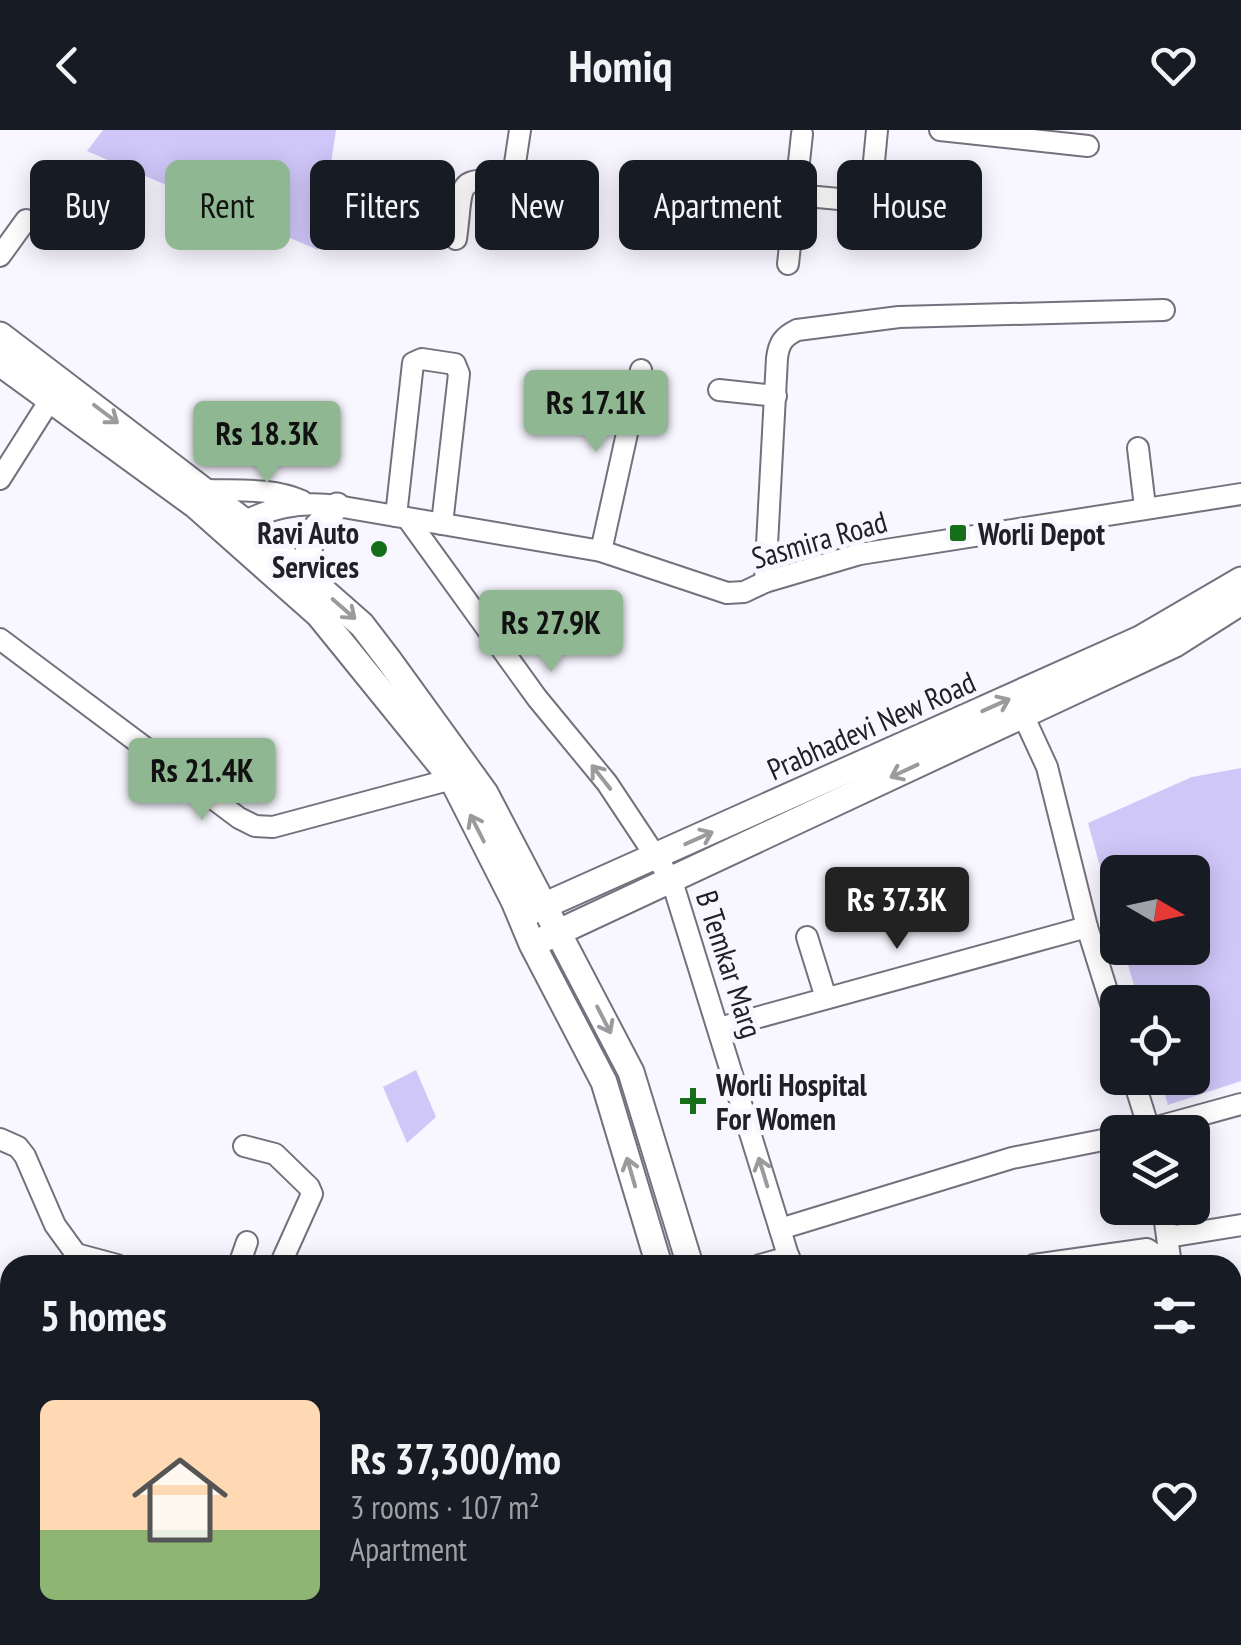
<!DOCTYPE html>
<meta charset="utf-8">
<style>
:root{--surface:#171b24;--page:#242831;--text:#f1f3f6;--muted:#9ea1a6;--accent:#8eb792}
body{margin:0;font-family:"PT Sans Narrow",sans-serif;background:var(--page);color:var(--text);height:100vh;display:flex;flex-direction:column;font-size:38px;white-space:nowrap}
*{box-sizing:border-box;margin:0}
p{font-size:32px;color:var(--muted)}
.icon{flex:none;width:55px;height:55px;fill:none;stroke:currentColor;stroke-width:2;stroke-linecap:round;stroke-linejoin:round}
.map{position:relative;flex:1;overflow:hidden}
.side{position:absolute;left:0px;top:1125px;width:1242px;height:390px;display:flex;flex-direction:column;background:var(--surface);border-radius:30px 30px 0 0;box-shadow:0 5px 25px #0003}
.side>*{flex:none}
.hud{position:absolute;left:30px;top:30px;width:1182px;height:90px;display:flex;gap:20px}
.needle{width:65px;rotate:99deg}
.fabs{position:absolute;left:1100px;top:725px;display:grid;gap:20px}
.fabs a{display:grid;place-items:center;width:110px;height:110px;border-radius:15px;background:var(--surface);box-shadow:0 5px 25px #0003;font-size:50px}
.price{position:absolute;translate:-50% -85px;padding:0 22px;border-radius:10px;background:var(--accent);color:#111;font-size:32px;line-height:65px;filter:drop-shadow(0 2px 5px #0008)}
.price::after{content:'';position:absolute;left:50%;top:60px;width:30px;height:22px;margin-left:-15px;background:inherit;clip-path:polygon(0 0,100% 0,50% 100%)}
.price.selected{background:#222;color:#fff}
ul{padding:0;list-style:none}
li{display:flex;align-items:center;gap:30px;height:250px;padding:0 40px}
li span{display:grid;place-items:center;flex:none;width:280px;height:200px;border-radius:15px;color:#555}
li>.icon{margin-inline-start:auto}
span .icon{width:120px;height:120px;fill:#fffc;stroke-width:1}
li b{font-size:42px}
h2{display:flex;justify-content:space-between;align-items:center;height:120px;padding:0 40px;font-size:42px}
.chip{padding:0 35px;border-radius:15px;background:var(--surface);box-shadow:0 5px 25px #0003;font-size:35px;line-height:90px}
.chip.selected{background:var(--accent);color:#111}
header{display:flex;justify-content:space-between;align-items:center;height:130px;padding:0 40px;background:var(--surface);font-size:45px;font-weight:700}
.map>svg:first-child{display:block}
.green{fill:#d0c7f9}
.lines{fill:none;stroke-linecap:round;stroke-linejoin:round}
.minor-casing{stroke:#73717d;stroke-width:24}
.major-casing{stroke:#73717d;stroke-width:29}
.minor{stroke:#fff;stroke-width:20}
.major{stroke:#fff;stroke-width:25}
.oneway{stroke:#9b9b9d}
.poi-dot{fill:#156e18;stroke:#f8f6ff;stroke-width:4}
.labels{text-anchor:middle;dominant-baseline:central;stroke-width:10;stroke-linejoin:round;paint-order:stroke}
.poi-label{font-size:30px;font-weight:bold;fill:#212025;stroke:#f8f6ff;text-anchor:start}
.street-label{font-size:30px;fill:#212025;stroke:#f8f6ff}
</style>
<header><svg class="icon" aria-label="back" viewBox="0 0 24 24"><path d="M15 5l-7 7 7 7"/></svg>Homiq<svg class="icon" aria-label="heart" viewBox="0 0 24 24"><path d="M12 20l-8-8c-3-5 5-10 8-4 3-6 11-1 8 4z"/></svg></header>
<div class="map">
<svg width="1241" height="1515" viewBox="0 0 1241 1515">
<rect width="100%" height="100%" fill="#f8f6ff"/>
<g class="green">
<polygon points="103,0 336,0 318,120 87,21"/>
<polygon points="1241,638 1241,951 1168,975 1160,948 1192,948 1192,872 1139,872 1123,818 1192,818 1192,742 1118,742 1117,798 1088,693 1192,647"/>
<polygon points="416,940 436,987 407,1013 383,957"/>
<polygon points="1104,1505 1156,1505 1155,1515 1116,1515"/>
</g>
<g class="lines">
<defs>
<g id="minor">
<polyline points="940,0 1088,16"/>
<polyline points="512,53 564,62"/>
<polyline points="796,65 925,77"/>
<polyline points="870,73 877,0"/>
<polyline points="547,105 551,60"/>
<path d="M456 109C464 54 452 45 512 53L520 0"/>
<polyline points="0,126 26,90"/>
<polyline points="788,134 802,4"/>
<polyline points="719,260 776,266"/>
<polyline points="1138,318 1145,377"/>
<polyline points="0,349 50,270"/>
<path d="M207 360C239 361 272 358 302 371"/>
<polyline points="396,386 413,233 422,229 455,234 459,244 442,394"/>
<polyline points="407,388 537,568 607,653 672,751 791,1135"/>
<path d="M235 397C268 377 300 371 337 376L601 421 727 463 744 462 765 452 860 424 1241 364"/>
<polyline points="601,421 641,240"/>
<path d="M765 452 777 228C779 213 783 207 797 200L899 187 1164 180"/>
<polyline points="0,509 239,688 255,696 273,697 452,649"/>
<polyline points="1023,585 1047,637 1087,797 1118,896"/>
<polyline points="807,807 826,868"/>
<polyline points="719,898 1087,797"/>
<polyline points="1133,948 1150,1002"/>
<polyline points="1139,1002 1241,974"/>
<polyline points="0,1009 18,1017 25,1026 55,1095 76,1124"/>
<polyline points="244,1016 275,1024 309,1057 312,1064 280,1135"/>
<polyline points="1163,1078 1171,1135"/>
<polyline points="780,1099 1012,1028 1118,1007"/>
<polyline points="1168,1107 1241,1095"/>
<polyline points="76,1124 117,1135"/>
<polyline points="239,1135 247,1112"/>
<polyline points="760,1135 789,1127"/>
<polyline points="1034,1135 1147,1119 1153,1123 1155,1135"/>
<polyline points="1232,1229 1241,1228"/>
<polyline points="1232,1243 1241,1286"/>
<polyline points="0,1300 10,1260"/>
<polyline points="0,1332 10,1335"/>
<polyline points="0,1381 10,1383"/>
<polyline points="0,1419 10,1421"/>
<polyline points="0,1464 10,1466"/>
<polyline points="1035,1505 1039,1515"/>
<polyline points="1,1515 2,1511"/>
<polyline points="216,1515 218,1505"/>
<polyline points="278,1515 280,1505"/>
</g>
<g id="major">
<polyline points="0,205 245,392 362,495 388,529 485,663 631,942 690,1135"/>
<polyline points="0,233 195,375 319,485 452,649 514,771 532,814 604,952 659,1135"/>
<polyline points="302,443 315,399 337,376"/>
<polyline points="530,782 1140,509 1241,450"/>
<polyline points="544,809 1175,514 1241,472"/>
<polyline points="827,1505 832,1515"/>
<polyline points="591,1515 593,1505"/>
</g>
</defs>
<use href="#minor" class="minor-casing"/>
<use href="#major" class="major-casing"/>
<use href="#minor" class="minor"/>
<use href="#major" class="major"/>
</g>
<defs><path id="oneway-shaft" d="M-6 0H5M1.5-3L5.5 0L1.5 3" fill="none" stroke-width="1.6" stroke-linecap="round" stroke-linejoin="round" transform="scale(2.5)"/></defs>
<g class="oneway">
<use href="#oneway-shaft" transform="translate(106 284) rotate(37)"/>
<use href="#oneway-shaft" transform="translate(344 479) rotate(41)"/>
<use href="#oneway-shaft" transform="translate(996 575) rotate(-24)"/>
<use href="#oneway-shaft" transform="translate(904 641) rotate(155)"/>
<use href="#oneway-shaft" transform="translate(601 647) rotate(-128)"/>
<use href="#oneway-shaft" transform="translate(477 698) rotate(-117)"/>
<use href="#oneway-shaft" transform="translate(699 708) rotate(-24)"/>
<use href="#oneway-shaft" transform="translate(604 890) rotate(63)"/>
<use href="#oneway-shaft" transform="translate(631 1042) rotate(-106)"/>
<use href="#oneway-shaft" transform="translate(763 1042) rotate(-107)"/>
</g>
<g class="poi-dot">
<rect x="948" y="393" width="20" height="20" rx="5"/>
<circle cx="379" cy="419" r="10"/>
<path d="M688 956h10v10h10v10h-10v10h-10v-10h-10v-10h10z"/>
</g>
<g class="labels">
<g class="poi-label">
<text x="359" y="402" text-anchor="end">Ravi Auto<tspan x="359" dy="34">Services</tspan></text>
<text x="978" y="403">Worli Depot</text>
<text x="716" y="954">Worli Hospital<tspan x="716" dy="34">For Women</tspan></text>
</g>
<g class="street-label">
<text transform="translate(819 409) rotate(-16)">Sasmira Road</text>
<text transform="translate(871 595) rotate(-24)">Prabhadevi New Road</text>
<text transform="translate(730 834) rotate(72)">B Temkar Marg</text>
</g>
</g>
</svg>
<div class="fabs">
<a><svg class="needle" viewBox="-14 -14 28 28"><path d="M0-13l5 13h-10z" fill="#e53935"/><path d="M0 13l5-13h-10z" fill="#9ea1a6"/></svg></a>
<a><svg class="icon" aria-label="locate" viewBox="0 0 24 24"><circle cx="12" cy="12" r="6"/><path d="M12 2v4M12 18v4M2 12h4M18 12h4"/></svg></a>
<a><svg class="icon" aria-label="layers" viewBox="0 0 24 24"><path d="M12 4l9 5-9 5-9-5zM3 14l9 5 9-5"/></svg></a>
</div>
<b class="price" style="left:596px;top:325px">Rs 17.1K</b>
<b class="price" style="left:267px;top:356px">Rs 18.3K</b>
<b class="price" style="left:551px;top:545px">Rs 27.9K</b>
<b class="price" style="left:202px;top:693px">Rs 21.4K</b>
<b class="price selected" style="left:897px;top:822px">Rs 37.3K</b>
<div class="hud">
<a class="chip">Buy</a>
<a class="chip selected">Rent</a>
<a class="chip">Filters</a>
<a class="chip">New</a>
<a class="chip">Apartment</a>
<a class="chip">House</a>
</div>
<section class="side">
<h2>5 homes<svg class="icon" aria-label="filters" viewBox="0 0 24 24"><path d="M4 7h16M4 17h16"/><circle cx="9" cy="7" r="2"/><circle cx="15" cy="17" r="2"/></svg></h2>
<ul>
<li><span style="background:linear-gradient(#ffd9b3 65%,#8fb573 0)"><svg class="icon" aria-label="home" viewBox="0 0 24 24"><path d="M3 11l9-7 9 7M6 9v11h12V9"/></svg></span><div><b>Rs 37,300/mo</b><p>3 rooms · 107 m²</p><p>Apartment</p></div><svg class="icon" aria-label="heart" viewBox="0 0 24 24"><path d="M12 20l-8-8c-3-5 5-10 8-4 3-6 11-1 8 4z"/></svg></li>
</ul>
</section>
</div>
